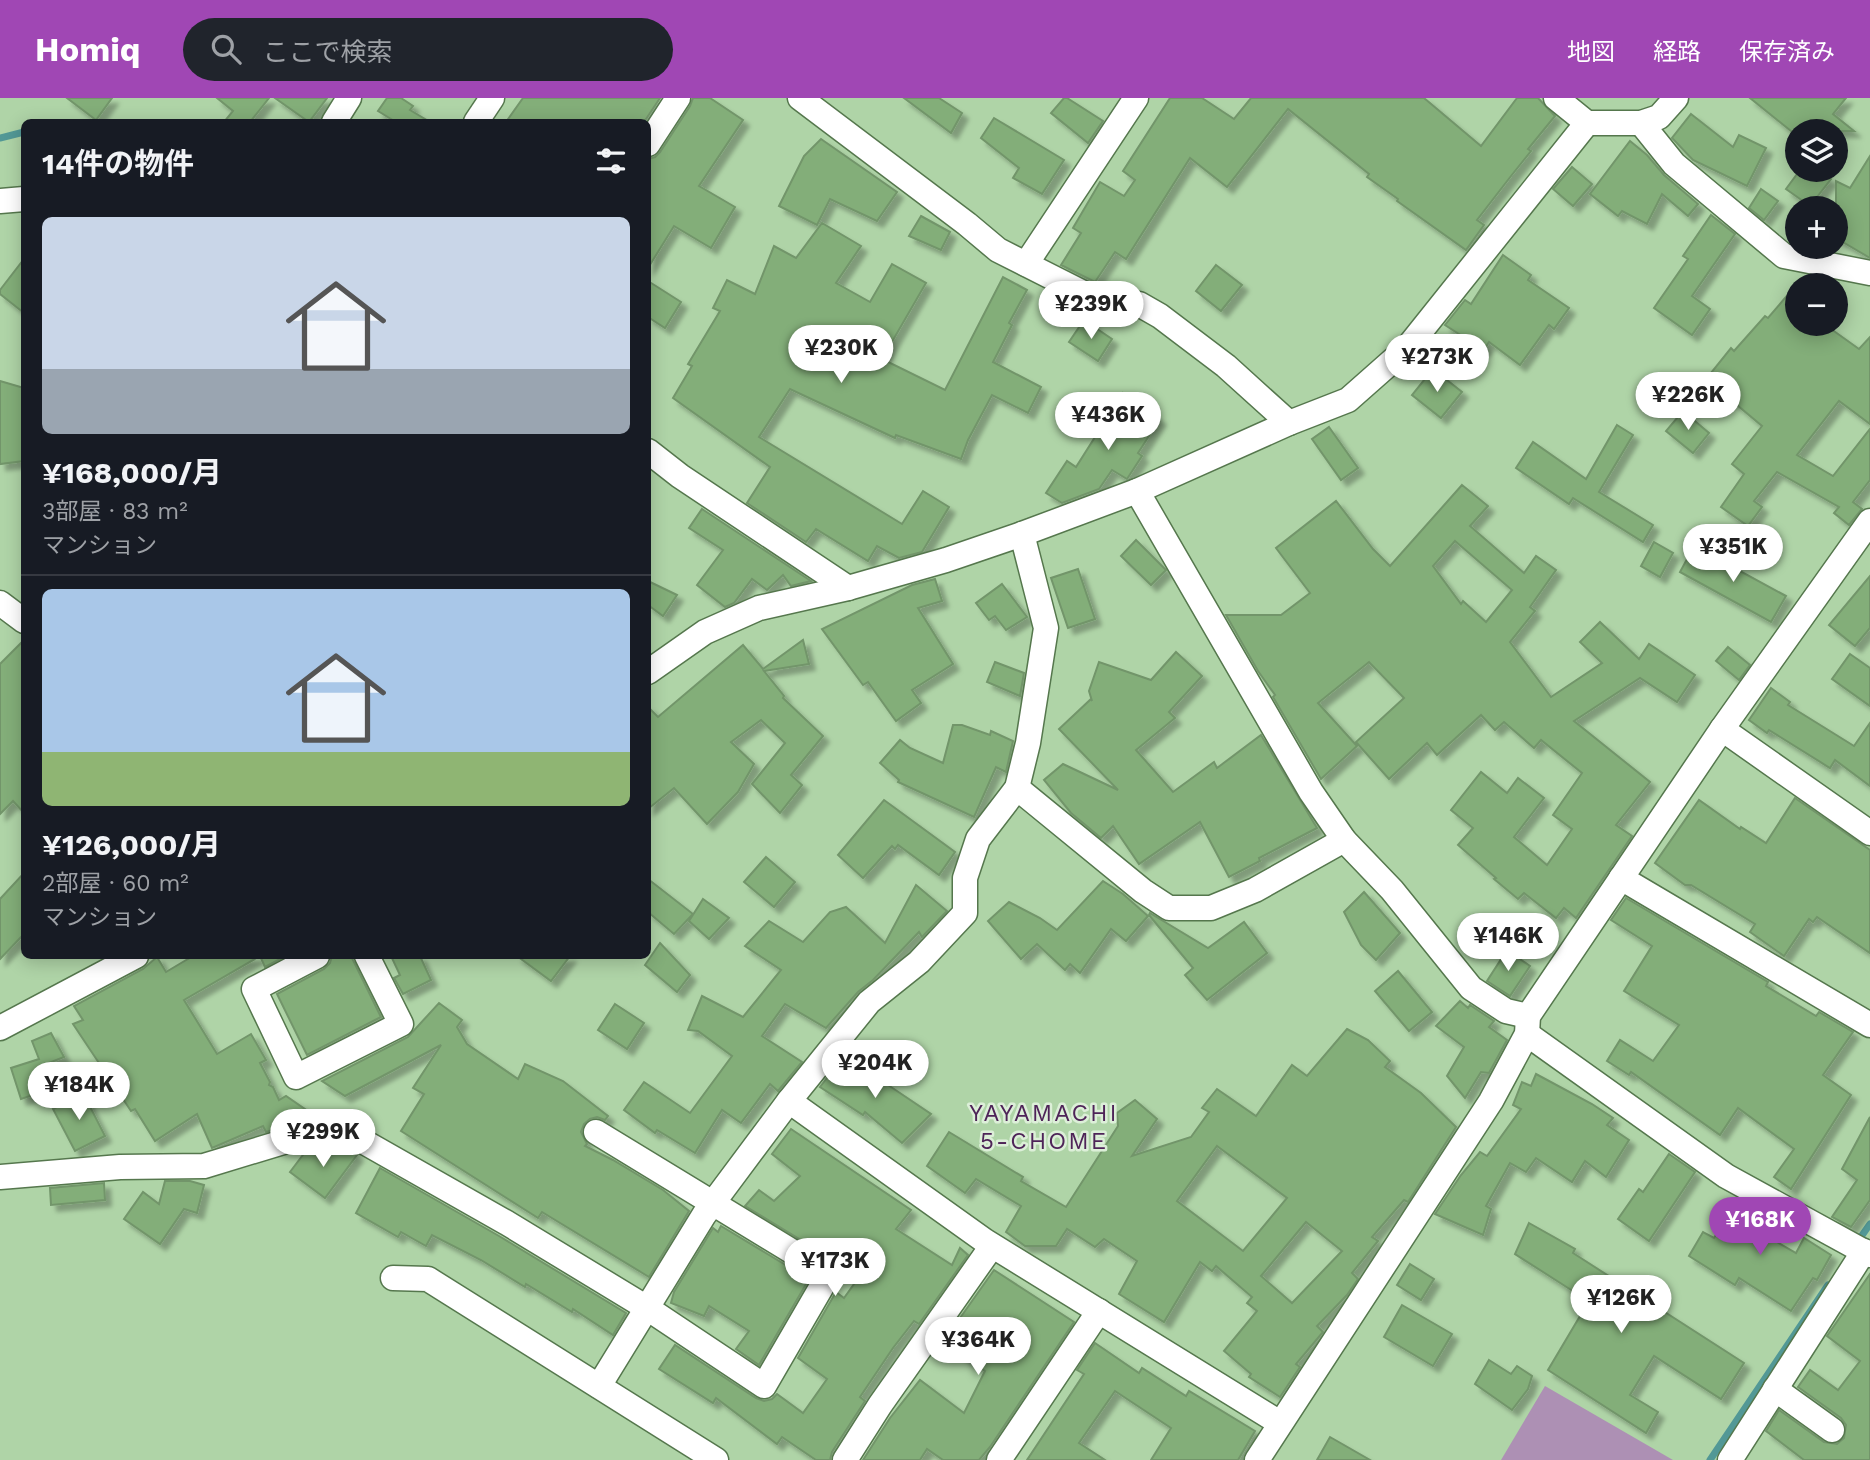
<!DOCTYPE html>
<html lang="ja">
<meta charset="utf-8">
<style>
:root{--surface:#171b24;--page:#20242c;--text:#f1f3f6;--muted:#9ea1a6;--line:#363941;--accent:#a047b4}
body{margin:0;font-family:"Work Sans","Noto Sans JP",sans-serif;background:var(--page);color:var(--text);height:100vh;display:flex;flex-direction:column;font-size:26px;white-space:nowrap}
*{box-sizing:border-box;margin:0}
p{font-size:23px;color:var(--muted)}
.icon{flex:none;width:38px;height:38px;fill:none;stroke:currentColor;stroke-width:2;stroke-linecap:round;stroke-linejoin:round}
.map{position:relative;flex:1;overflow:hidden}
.drawer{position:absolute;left:21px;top:21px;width:630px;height:840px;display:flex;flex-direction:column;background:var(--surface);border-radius:10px;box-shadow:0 4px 18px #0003}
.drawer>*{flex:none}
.buttons{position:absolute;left:1785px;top:21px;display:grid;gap:14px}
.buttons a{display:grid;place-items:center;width:63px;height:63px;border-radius:50%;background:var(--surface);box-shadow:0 4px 18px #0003;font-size:35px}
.price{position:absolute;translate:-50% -60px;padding:0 16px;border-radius:24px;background:#fff;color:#222;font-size:23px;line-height:46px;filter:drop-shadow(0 2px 4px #0008)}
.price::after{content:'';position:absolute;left:50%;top:42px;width:21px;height:16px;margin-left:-10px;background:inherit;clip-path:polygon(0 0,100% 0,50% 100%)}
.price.current{background:var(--accent);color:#fff}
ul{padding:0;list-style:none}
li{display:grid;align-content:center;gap:14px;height:371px;padding:0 21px}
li+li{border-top:2px solid var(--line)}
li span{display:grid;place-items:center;height:217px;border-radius:10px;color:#555}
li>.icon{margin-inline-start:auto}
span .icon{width:126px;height:126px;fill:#fffc;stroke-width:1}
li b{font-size:30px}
h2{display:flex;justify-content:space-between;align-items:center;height:84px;padding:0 21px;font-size:30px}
header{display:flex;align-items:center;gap:42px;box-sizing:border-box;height:98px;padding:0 35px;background:var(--accent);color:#fff}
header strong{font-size:33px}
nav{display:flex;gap:38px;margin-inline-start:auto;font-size:24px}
.search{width:490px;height:63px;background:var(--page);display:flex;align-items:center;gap:18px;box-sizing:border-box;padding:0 24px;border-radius:38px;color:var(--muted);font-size:26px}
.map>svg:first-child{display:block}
.green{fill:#ad90b4}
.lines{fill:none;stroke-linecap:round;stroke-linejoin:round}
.stream{stroke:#529896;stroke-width:7}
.building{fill:#83ae79;stroke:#72956a;stroke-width:2;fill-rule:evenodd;filter:url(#shadow)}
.minor-casing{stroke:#55774d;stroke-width:27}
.minor{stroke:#fff;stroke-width:24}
.labels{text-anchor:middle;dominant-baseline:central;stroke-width:5;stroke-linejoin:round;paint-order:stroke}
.neighbourhood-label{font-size:24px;letter-spacing:2px;fill:#4e2458;stroke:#dcefd8}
</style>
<header>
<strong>Homiq</strong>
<div class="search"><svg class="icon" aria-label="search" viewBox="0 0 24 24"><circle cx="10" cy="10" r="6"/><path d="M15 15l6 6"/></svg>ここで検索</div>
<nav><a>地図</a><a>経路</a><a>保存済み</a></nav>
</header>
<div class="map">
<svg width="1870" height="1362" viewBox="0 0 1870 1362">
<defs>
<filter id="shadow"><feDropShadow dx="6" dy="6" stdDeviation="2" flood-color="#0004"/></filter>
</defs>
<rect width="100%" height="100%" fill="#afd4a7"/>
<polygon class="green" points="1545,1288 1673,1362 1501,1362"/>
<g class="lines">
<g class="stream">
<polyline points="0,40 24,34"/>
<polyline points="1856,1146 1870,1126"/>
<polyline points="1710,1362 1828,1187"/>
</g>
</g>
<g class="building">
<polygon points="67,0 112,0 96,22"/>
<polygon points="217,0 269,0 250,24 224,24 233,13"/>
<polygon points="275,0 327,0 309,24"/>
<polygon points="387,0 401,0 413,8 410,12 430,24 396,24 378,13"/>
<polygon points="523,0 660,0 644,24 506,24"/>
<polygon points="693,0 710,0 743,22 699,88 735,109 711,150 674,128 648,170 648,61 655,59 660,54 690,8"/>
<polygon points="904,0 939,0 962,15 951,35"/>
<polygon points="1064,0 1067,0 1103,23 1088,45 1051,15"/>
<polygon points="1170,0 1202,0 1234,21 1251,0 1424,0 1481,48 1517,0 1538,0 1555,18 1528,51 1531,53 1511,78 1477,122 1484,127 1466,152 1397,103 1398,101 1367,79 1369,76 1288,11 1227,89 1190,60 1126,161 1115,154 1095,184 1061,167 1081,135 1073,130 1100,84 1124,98 1135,82 1123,73"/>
<polygon points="1750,0 1846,0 1833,16 1854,33 1791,33"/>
<polygon points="1691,16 1733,49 1739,37 1766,50 1747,88 1693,62 1672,40"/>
<polygon points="994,20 1064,62 1042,96 1013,80 1019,70 981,40"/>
<polygon points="821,41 897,94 877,123 830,101 817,127 779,108 804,58"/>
<polygon points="1630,43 1647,57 1664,77 1698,106 1688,118 1662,96 1647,126 1622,113 1618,118 1590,96"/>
<polygon points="1870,58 1870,160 1836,140 1836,83 1850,90"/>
<polygon points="1572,69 1592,86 1573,108 1553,91"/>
<polygon points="1800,72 1812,72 1831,81 1810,108 1786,91"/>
<polygon points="1761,91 1778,103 1764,122 1749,110"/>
<polygon points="1711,117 1735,136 1692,198 1710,211 1692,237 1654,210 1688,161 1683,158"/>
<polygon points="921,118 950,134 941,152 909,138"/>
<polygon points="822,125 861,148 836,185 870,204 892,166 926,185 882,261 945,292 1003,179 1027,192 1009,225 1012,227 993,264 1041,289 1028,315 992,297 968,342 961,361 896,337 895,340 790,291 759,339 902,426 923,393 949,409 922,454 899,460 877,448 868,463 816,431 806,444 747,405 770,369 673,300 692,268 688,266 720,213 713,210 727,182 755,196 774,148 796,160"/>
<polygon points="1503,157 1531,177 1528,182 1569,210 1554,231 1549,227 1520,267 1489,244 1484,252 1445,227 1465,202 1471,206"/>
<polygon points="24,161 24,215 0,196 0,192"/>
<polygon points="1216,167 1242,187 1221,213 1196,193"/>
<polygon points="648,183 681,204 665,230 648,219"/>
<polygon points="1797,186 1797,226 1824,226 1859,251 1870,239 1870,326 1839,303 1797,357 1833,378 1870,331 1870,382 1853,404 1862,411 1849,427 1834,415 1839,409 1777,374 1754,403 1762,409 1748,428 1721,409 1744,376 1732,366 1762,328 1706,281 1731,250 1734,253 1765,218 1768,220"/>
<polygon points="1084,222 1112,241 1098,263 1069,244"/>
<polygon points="1433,271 1462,294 1441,320 1412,297"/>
<polygon points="0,283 24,290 24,363 0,366"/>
<polygon points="1123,295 1160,321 1138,355 1142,358 1127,381 1112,372 1099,391 1062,405 1046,395 1067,363 1076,369"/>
<polygon points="1683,313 1709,335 1693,355 1666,333"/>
<polygon points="1617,327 1633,337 1599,394 1653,427 1643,444 1573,400 1569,406 1516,370 1533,344 1586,381"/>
<polygon points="1329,329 1358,370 1341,382 1312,341"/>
<path d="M1462 387 1488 408 1470 428 1524 475 1536 458 1556 472 1530 509 1535 513 1510 544 1551 599 1602 565 1580 544 1600 524 1639 561 1649 546 1695 577 1677 604 1640 580 1574 623 1650 684 1616 727 1632 738 1576 820 1564 810 1556 820 1524 795 1518 801 1494 781 1496 780 1458 747 1473 730 1451 712 1481 674 1507 695 1518 680 1544 700 1514 739 1547 767 1572 731 1553 717 1582 675 1541 642 1534 650 1504 624 1495 632 1481 617 1437 657 1427 645 1389 681 1356 644 1404 600 1369 564 1318 605 1357 648 1321 681 1273 599 1275 597 1258 573 1226 517H1281L1310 495 1276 450 1336 403 1373 451 1390 468ZM1455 443 1512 492 1486 524 1463 503 1461 506 1433 468Z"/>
<polygon points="702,411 811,483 791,488 783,477 767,492 752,481 734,505 725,509 697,487 723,452 689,430"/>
<polygon points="1136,442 1166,472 1151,487 1121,458"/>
<polygon points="1654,444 1673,455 1660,479 1641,468"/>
<polygon points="1694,448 1786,498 1771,524 1680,474"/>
<polygon points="1078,471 1095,521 1068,530 1051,480"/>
<polygon points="1870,478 1870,530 1855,548 1829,527"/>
<polygon points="935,481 942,503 918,510 953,566 912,592 921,605 896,623 868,584 863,587 822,531 912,487"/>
<polygon points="648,483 677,497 663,518 648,507"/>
<polygon points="1002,486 1027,519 1006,532 995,518 989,522 976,505"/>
<polygon points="24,542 24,715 13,703 0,716 0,566"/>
<polygon points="803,542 809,566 764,573 784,598 783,600 823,638 791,677 802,687 780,715 752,686 785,645 761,622 731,644 754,666 738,694 707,726 674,690 648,711 648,609 658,619 743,547 763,571"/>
<polygon points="1728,549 1750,567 1739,582 1716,563"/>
<polygon points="1176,554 1202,578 1169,614 1175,620 1136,652 1173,694 1214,664 1217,670 1261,637 1317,730 1259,760 1260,763 1229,779 1200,724 1139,766 1113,728 1101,740 1071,715 1044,682 1063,666 1118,692 1059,631 1091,601 1092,603 1089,593 1099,564 1151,582"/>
<polygon points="1850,556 1870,570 1870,608 1832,581"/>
<polygon points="995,564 1024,575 1020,598 987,584"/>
<polygon points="1771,590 1790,604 1788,607 1854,648 1870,625 1870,688 1835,662 1830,670 1769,632 1767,635 1749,622"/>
<polygon points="953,627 962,627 990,637 991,633 1013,643 1006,674 996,669 974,719 898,684 899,682 880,665 900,642 910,650 943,665"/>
<polygon points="1795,700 1870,752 1870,855 1817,819 1813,824 1809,821 1784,858 1750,834 1755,826 1691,787 1685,787 1655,765 1699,702 1740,731 1741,729 1766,745"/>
<polygon points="884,702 955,754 939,777 898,747 895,751 892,748 863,780 838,757"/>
<polygon points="766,759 795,784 774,809 744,784"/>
<polygon points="24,775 24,836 0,861 0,801"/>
<polygon points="648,781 693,816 674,836 648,814"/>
<polygon points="1103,783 1123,796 1148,818 1126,843 1111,831 1080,875 1070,866 1065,872 1037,846 1021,861 988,823 1009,804 1040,820 1057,832"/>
<polygon points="916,787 947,813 922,839 919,834 873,882 858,894 826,930 785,906 762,938 802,964 778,993 770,986 741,1025 722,1012 695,1055 657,1032 655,1035 624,1012 644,984 690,1015 732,958 698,933 688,932 702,898 743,919 781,872 745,848 769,823 803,844 830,814 846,809 885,845"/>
<polygon points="1364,794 1400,835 1376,862 1361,847 1344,814"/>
<polygon points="1626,800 1768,884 1766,888 1816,918 1819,914 1853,934 1823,977 1851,997 1791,1091 1774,1079 1794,1051 1738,1010 1720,1037 1631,974 1629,977 1607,963 1620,942 1653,963 1679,927 1624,893 1652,848 1611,822"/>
<polygon points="703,801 729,820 709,841 689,823"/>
<polygon points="1150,815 1208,850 1244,824 1267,855 1207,902 1185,877 1193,870 1149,817"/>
<polygon points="660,845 690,877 677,894 645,867"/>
<polygon points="1507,852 1530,868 1510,898 1487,883"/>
<polygon points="193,858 286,858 265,869 260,858 184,902 217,956 251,936 266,962 260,965 270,984 269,987 273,989 279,1002 286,998 312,1016 293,1026 266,1034 263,1028 212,1050 197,1016 155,1043 135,1011 131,1013 73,926 83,922 74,908 143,871 157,859 166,874"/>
<polygon points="332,858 351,858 381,919 307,957 277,896 324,871 330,865"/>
<polygon points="391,858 420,858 431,882 403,896 394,880 400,877"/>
<polygon points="517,858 570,858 551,883"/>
<polygon points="1398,873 1432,914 1409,933 1375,893"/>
<polygon points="1460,903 1468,910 1470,907 1494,923 1489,929 1507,942 1489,975 1481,974 1465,1000 1447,978 1464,949 1436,928"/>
<polygon points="439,905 462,922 457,929 467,946 518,981 525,966 563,983 608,1018 605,1022 597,1019 590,1021 584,1026 581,1034 587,1046 585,1048 613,1062 663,1092 689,1113 649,1179 542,1114 538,1120 401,1033 424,996 413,990 441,947 345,998 322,983 408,939"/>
<polygon points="615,906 644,925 627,951 598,932"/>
<path d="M1347 931 1368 942 1390 963 1385 969 1421 995 1456 1029 1408 1104 1404 1102 1372 1139 1378 1143 1352 1175 1358 1181 1347 1197 1317 1228 1323 1234 1296 1266 1300 1269 1280 1299 1249 1279 1251 1276 1224 1253 1257 1213 1247 1205 1252 1199 1216 1168 1212 1173 1200 1164 1164 1224 1119 1196 1137 1163 1104 1141 1095 1149 1067 1131 1056 1148H1025L1006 1134 1021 1108 976 1081 965 1095 927 1068 949 1034 1023 1079 1021 1083 1066 1109 1118 1028 1117 1015 1135 1002 1157 1021 1132 1058 1191 1039 1209 1014 1202 1010 1217 991 1256 1018 1292 967 1307 978ZM1217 1048 1287 1100 1243 1153 1177 1103ZM1306 1124 1342 1153 1292 1205 1261 1178Z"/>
<polygon points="51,935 64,959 46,966 54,990 21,1001 11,970 39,961 32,943"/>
<polygon points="843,959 888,987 931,1016 902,1045 865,1014 863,1017 820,989"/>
<polygon points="1536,976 1592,1006 1613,1020 1607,1027 1629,1042 1606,1079 1585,1063 1572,1084 1536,1060 1526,1074 1510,1065 1486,1108 1491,1111 1483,1137 1435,1116 1461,1077 1480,1054 1487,1058 1521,1011 1513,1007 1522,984 1531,988"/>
<polygon points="83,995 105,1038 75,1053 53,1011"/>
<polygon points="1870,1019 1870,1102 1851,1129 1832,1119 1857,1082 1842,1071"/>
<polygon points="791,1031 911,1112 896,1131 952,1167 960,1150 968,1157 919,1226 914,1223 893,1250 860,1299 865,1303 832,1354 830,1362 816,1362 782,1339 777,1346 716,1300 713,1305 659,1271 675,1247 756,1300 764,1303 772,1301 777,1296 803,1315 827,1281 798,1260 836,1194 844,1200 869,1165 830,1145 824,1156 745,1108 759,1092 774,1103 800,1078 772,1056"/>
<polygon points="335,1045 357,1057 325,1100 290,1074 306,1053 310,1052 323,1062"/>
<polygon points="1669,1056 1695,1074 1649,1143 1618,1121 1639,1091 1643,1094"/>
<polygon points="380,1070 499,1138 626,1215 613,1237 573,1211 572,1214 526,1186 525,1189 481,1162 432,1137 426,1148 401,1134 398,1139 356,1115"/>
<polygon points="165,1083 190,1083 204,1087 197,1115 184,1111 160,1146 124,1121 143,1094 159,1106"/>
<polygon points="104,1085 105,1102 51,1107 50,1090"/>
<polygon points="1738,1102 1773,1121 1763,1136 1796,1155 1804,1140 1831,1157 1817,1182 1813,1180 1791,1213 1739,1180 1735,1187 1689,1158 1703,1134 1714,1140"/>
<polygon points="1529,1125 1575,1151 1573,1155 1744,1265 1721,1301 1654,1258 1630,1297 1658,1314 1646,1335 1548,1272 1583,1213 1573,1207 1579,1197 1515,1156"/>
<polygon points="721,1128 809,1181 759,1267 736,1251 749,1233 709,1208 704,1218 671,1205 674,1194 713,1130 718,1134"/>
<polygon points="1410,1166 1434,1181 1421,1202 1397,1187"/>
<polygon points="994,1172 1074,1224 990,1349 979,1362 943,1362 927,1351 920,1362 863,1362 890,1320 920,1282 964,1315 985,1273 943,1244"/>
<polygon points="1870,1176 1870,1362 1804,1362 1766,1333 1779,1312 1824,1344 1837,1346 1844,1340 1846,1327 1841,1320 1798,1289 1810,1272 1838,1292 1860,1263 1827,1238"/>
<polygon points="1402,1207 1452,1236 1433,1268 1384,1239"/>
<polygon points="1095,1245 1139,1275 1142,1270 1186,1298 1189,1293 1255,1333 1238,1362 1151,1362 1171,1330 1115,1293 1079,1345 1105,1362 1027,1362 1084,1276 1077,1272"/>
<polygon points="1489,1262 1511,1276 1517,1268 1532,1278 1528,1291 1512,1312 1475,1286"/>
<polygon points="1330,1339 1370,1362 1317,1362"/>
</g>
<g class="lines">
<defs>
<g id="minor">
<polyline points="800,0 967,126 998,152 1089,198 1139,206 1160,218 1226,268 1289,325"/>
<polyline points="1556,0 1587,25 1641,25 1659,19 1676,0"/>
<polyline points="334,24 349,0"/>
<polyline points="476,24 492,0"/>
<polyline points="1641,25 1674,66 1784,158 1870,175"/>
<polyline points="648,46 678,0"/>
<polyline points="0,103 24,101"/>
<polyline points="1026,166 1136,0"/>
<polyline points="648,353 680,378 848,490"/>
<polyline points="1137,393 1311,694 1344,742 1392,792 1471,890 1506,913 1528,918"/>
<polyline points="0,505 24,523"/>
<polyline points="648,574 705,534 759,510 848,490 946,462 1022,436 1137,393 1289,325 1348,302 1408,249 1587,25"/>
<polyline points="1722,631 1870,735"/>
<polyline points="1017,690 1143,793 1169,810 1211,810 1255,792 1344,742"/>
<polyline points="1621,780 1870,927"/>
<polyline points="317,858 254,891 296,979 401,926 367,858"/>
<polyline points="0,930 136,858"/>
<polyline points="1527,936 1726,1078 1870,1157"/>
<polyline points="789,1003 985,1143 1280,1325"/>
<polyline points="0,1079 120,1069 204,1068 336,1028 507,1125 647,1210 764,1288 829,1176 596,1034"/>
<polyline points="393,1180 428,1181 716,1362"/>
<polyline points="599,1288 704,1117 789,1003 869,904 919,864 965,815 965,780 978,741 1017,690 1028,645 1046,530 1022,436"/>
<polyline points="1775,1291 1832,1332"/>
<polyline points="845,1362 880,1307 992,1148"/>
<polyline points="999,1362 1099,1213"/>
<polyline points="1257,1362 1491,1003 1527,936 1528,918 1722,631 1870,423"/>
<polyline points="1730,1362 1864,1153"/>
</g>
</defs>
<use href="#minor" class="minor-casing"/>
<use href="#minor" class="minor"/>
</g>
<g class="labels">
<g class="neighbourhood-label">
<text x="1044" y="1015">YAYAMACHI<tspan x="1044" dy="28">5-CHOME</tspan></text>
</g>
</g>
</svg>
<div class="buttons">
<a><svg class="icon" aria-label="layers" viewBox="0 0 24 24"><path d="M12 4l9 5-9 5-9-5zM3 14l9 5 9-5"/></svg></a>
<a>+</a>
<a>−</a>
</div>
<b class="price" style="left:1091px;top:243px">¥239K</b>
<b class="price" style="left:841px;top:287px">¥230K</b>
<b class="price" style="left:1437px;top:296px">¥273K</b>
<b class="price" style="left:1688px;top:334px">¥226K</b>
<b class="price" style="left:1108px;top:354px">¥436K</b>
<b class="price" style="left:1733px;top:486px">¥351K</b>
<b class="price" style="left:1508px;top:875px">¥146K</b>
<b class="price" style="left:875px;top:1002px">¥204K</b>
<b class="price" style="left:79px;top:1024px">¥184K</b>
<b class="price" style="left:323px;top:1071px">¥299K</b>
<b class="price current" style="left:1760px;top:1159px">¥168K</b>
<b class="price" style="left:835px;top:1200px">¥173K</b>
<b class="price" style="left:1621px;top:1237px">¥126K</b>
<b class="price" style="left:978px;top:1279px">¥364K</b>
<section class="drawer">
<h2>14件の物件<svg class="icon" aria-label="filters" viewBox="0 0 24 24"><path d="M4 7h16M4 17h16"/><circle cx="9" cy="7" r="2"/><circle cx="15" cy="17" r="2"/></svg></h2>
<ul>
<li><span style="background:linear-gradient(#c9d6e8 70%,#9aa5b1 0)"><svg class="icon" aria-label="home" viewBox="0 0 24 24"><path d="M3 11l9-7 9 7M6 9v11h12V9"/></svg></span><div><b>¥168,000/月</b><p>3部屋 · 83 m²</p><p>マンション</p></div></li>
<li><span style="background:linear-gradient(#a9c7e8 75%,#8fb573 0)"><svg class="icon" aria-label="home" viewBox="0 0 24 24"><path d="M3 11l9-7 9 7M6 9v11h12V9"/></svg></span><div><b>¥126,000/月</b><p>2部屋 · 60 m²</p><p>マンション</p></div></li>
</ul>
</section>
</div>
